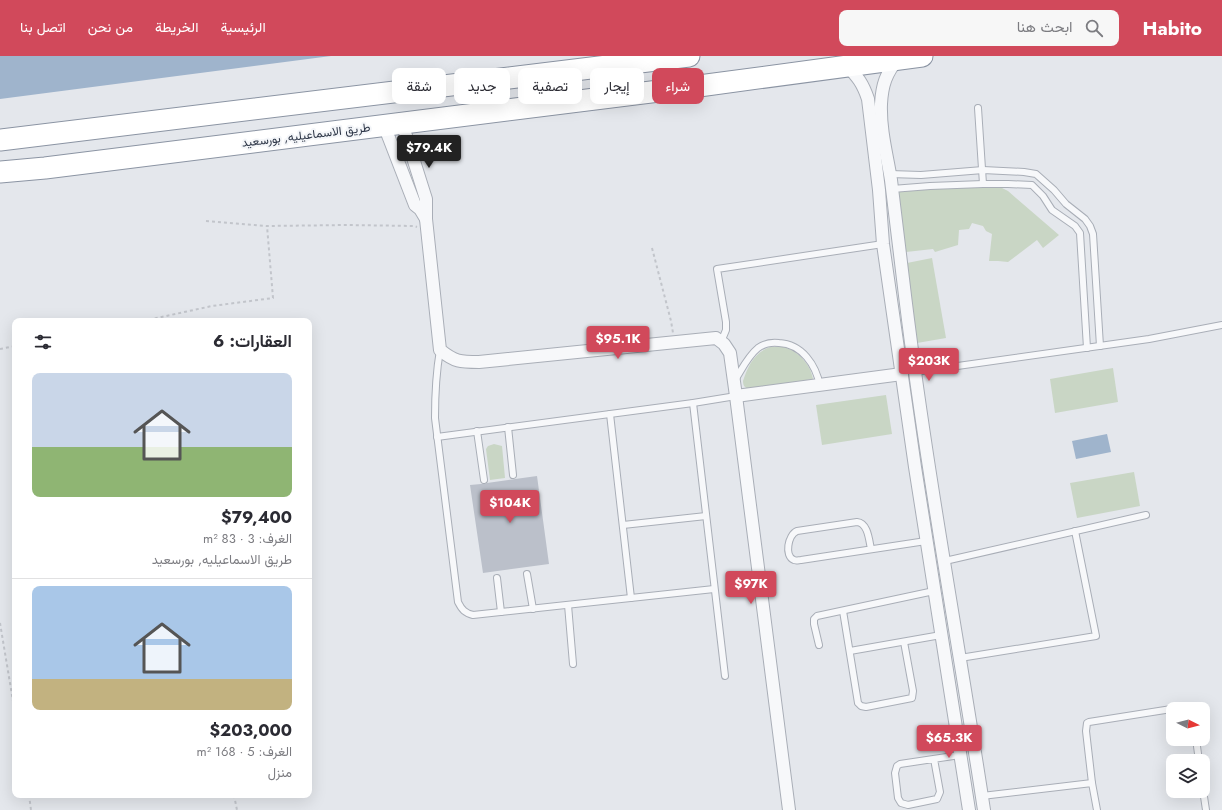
<!DOCTYPE html>
<html lang="ar">
<meta charset="utf-8">
<style>
:root{--surface:#fff;--page:#f7f7f7;--text:#2b2b33;--muted:#7c7c81;--line:#e1e1e2;--accent:#d1495b}
body{margin:0;font-family:Jost,Vazirmatn,sans-serif;background:var(--page);color:var(--text);direction:rtl;height:100vh;display:flex;flex-direction:column;font-size:15px;white-space:nowrap}
*{box-sizing:border-box;margin:0}
p{font-size:13px;color:var(--muted)}
.icon{flex:none;width:22px;height:22px;fill:none;stroke:currentColor;stroke-width:2;stroke-linecap:round;stroke-linejoin:round}
.map{position:relative;flex:1;overflow:hidden;direction:ltr}
.details{position:absolute;left:12px;top:262px;width:300px;height:480px;display:flex;flex-direction:column;background:var(--surface);border-radius:8px;box-shadow:0 4px 16px #0002;direction:rtl}
.details>*{flex:none}
.banner{position:absolute;left:324px;top:12px;width:380px;height:36px;direction:rtl;display:flex;gap:8px}
.needle{width:26px;rotate:96deg}
.controls{position:absolute;left:1166px;top:646px;display:grid;gap:8px}
.controls a{display:grid;place-items:center;width:44px;height:44px;border-radius:8px;background:var(--surface);box-shadow:0 4px 16px #0002;font-size:20px}
.price{position:absolute;translate:-50% -34px;padding:0 9px;border-radius:4px;background:var(--accent);color:#fff;font-size:13px;line-height:26px;filter:drop-shadow(0 1px 2px #0008)}
.price::after{content:'';position:absolute;left:50%;top:24px;width:12px;height:9px;margin-left:-6px;background:inherit;clip-path:polygon(0 0,100% 0,50% 100%)}
.price.current{background:#222;color:#fff}
ul{padding:0;list-style:none}
li{display:grid;align-content:center;gap:8px;height:212px;padding:0 20px}
li+li{border-top:1px solid var(--line)}
li span{display:grid;place-items:center;height:124px;border-radius:8px;color:#555}
li>.icon{margin-inline-start:auto}
span .icon{width:72px;height:72px;fill:#fffc;stroke-width:1}
li b{font-size:17px}
h2{display:flex;justify-content:space-between;align-items:center;height:48px;padding:0 20px;font-size:17px}
.pill{padding:0 14px;border-radius:8px;background:var(--surface);box-shadow:0 4px 16px #0002;font-size:14px;line-height:36px}
.pill.current{background:var(--accent);color:#fff}
header{display:flex;align-items:center;gap:24px;box-sizing:border-box;height:56px;padding:0 20px;background:var(--accent);color:#fff}
header strong{font-size:19px}
nav{display:flex;gap:22px;margin-inline-start:auto;font-size:14px}
.search{width:280px;height:36px;background:var(--page);display:flex;align-items:center;gap:10px;box-sizing:border-box;padding:0 14px;border-radius:8px;color:var(--muted);font-size:15px}
.map>svg:first-child{display:block}
.green{fill:#c9d6c5}
.water{fill:#9fb4cc}
.building{fill:#bbc0ca}
.lines{fill:none;stroke-linecap:round;stroke-linejoin:round}
.lane-casing{stroke:#a9aeb7;stroke-width:8}
.street-casing{stroke:#a9aeb7;stroke-width:14}
.highway-casing{stroke:#8b94a3;stroke-width:23}
.path{stroke:#c2c5cb;stroke-width:2;stroke-dasharray:3 3;stroke-linecap:butt}
.lane{stroke:#f7f8fa;stroke-width:6}
.street{stroke:#f7f8fa;stroke-width:12}
.highway{stroke:#fff;stroke-width:21}
.labels{text-anchor:middle;dominant-baseline:central;stroke-width:4;stroke-linejoin:round;paint-order:stroke}
.street-label{font-size:12px;fill:#2b3445;stroke:#f4f6f9}
</style>
<header>
<strong>Habito</strong>
<div class="search"><svg class="icon" aria-label="search" viewBox="0 0 24 24"><circle cx="10" cy="10" r="6"/><path d="M15 15l6 6"/></svg>ابحث هنا</div>
<nav><a>الرئيسية</a><a>الخريطة</a><a>من نحن</a><a>اتصل بنا</a></nav>
</header>
<div class="map">
<svg width="1222" height="754" viewBox="0 0 1222 754">
<rect width="100%" height="100%" fill="#e4e7ec"/>
<g class="green">
<polygon points="1000,131 1008,135 1059,179 1043,192 1037,184 1008,206 998,205 989,205 992,178 986,175 983,170 972,167 969,173 959,174 958,189 935,196 933,193 906,196 898,133"/>
<polygon points="932,202 946,282 917,287 907,207"/>
<path d="M770 291C775 291 779 290 783 291 798 294 811 309 813 323L749 333C745 332 743 330 743 325 748 310 754 297 770 291Z"/>
<polygon points="1113,312 1118,346 1055,357 1050,323"/>
<polygon points="886,339 892,378 822,389 816,349"/>
<polygon points="494,388 502,390 505,422 490,424 486,393 488,390"/>
<polygon points="1134,416 1140,450 1077,462 1070,427"/>
</g>
<g class="water">
<polygon points="0,0 331,0 0,43"/>
<polygon points="1107,378 1111,396 1076,403 1072,385"/>
</g>
<polygon class="building" points="537,420 549,508 483,517 470,429 481,428 485,428 487,427"/>
<g class="lines">
<defs>
<g id="lane">
<polyline points="978,52 983,128"/>
<polyline points="890,118 921,119 983,114 1024,116 1036,118 1054,134 1066,148 1085,163 1090,170 1093,178 1100,290"/>
<polyline points="892,133 930,130 983,128 1008,128 1032,129 1043,140 1052,154 1075,170 1080,177 1087,292"/>
<polyline points="721,286 726,274 726,266 717,213 883,188"/>
<path d="M440 294C436 317 435 339 435 362L458 546C462 554 465 557 473 559L714 533"/>
<polyline points="915,316 1149,283 1222,269"/>
<path d="M735 324C742 313 748 300 758 292 765 287 771 286 779 287 802 288 816 309 820 330"/>
<polyline points="693,347 725,620"/>
<polyline points="610,358 631,542"/>
<polyline points="508,371 513,419"/>
<polyline points="477,375 484,424"/>
<polyline points="437,381 693,347 736,340"/>
<polyline points="623,469 706,460"/>
<path d="M871 493C869 484 868 467 857 466L797 475C788 479 784 500 794 504 796 505 799 504 801 504L926 485"/>
<polyline points="945,505 1146,459"/>
<polyline points="527,518 533,553"/>
<polyline points="497,522 501,556"/>
<polyline points="568,549 573,608"/>
<polyline points="843,555 858,647 861,650 866,651 912,642 913,635 904,586"/>
<polyline points="819,589 814,568 814,563 817,560 934,535"/>
<polyline points="850,595 941,579"/>
<polyline points="960,602 1096,580 1075,475"/>
<polyline points="1196,683 1199,705"/>
<polyline points="934,703 940,736 937,743 908,749 901,747 898,742 895,717 897,710 900,708 960,699"/>
<polyline points="1092,727 1086,675 1087,667 1089,666 1184,651 1190,653"/>
<polyline points="1203,734 1206,754"/>
<polyline points="982,740 1092,727 1097,754"/>
</g>
<g id="street">
<path d="M898 3C886 17 882 29 881 48 880 74 887 99 891 124 895 157 899 190 903 223 924 401 957 577 984 754"/>
<path d="M847 10C858 21 863 28 868 43L879 134 883 188 915 411 969 754"/>
<path d="M402 67 426 143V163L440 294C455 306 460 306 479 306L716 282 724 288 730 297 736 340 902 318"/>
<polyline points="384,69 415,149 420,153 426,163"/>
<polyline points="736,340 789,754"/>
</g>
<g id="highway">
<polyline points="0,84 689,0"/>
<polyline points="0,116 45,112 699,30 922,0"/>
</g>
</defs>
<use href="#lane" class="lane-casing"/>
<use href="#street" class="street-casing"/>
<use href="#highway" class="highway-casing"/>
<g class="path">
<polyline points="206,165 267,170 347,169 414,170 417,171"/>
<polyline points="652,192 671,265 673,277"/>
<polyline points="143,265 212,250 273,242 267,170"/>
<polyline points="0,293 15,290"/>
<polyline points="0,567 15,657"/>
<polyline points="29,739 31,754"/>
<polyline points="234,739 237,754"/>
</g>
<use href="#lane" class="lane"/>
<use href="#street" class="street"/>
<use href="#highway" class="highway"/>
</g>
<g class="labels">
<g class="street-label">
<text transform="translate(306 79) rotate(-7)">طريق الاسماعيليه, بورسعيد</text>
</g>
</g>
</svg>
<div class="controls">
<a><svg class="needle" viewBox="-14 -14 28 28"><path d="M0-13l5 13h-10z" fill="#e53935"/><path d="M0 13l5-13h-10z" fill="#7c7c81"/></svg></a>
<a><svg class="icon" aria-label="layers" viewBox="0 0 24 24"><path d="M12 4l9 5-9 5-9-5zM3 14l9 5 9-5"/></svg></a>
</div>
<b class="price current" style="left:429px;top:113px">$79.4K</b>
<b class="price" style="left:618px;top:304px">$95.1K</b>
<b class="price" style="left:929px;top:326px">$203K</b>
<b class="price" style="left:510px;top:468px">$104K</b>
<b class="price" style="left:751px;top:549px">$97K</b>
<b class="price" style="left:949px;top:703px">$65.3K</b>
<div class="banner">
<a class="pill current">شراء</a>
<a class="pill">إيجار</a>
<a class="pill">تصفية</a>
<a class="pill">جديد</a>
<a class="pill">شقة</a>
</div>
<section class="details">
<h2>العقارات: 6<svg class="icon" aria-label="filters" viewBox="0 0 24 24"><path d="M4 7h16M4 17h16"/><circle cx="9" cy="7" r="2"/><circle cx="15" cy="17" r="2"/></svg></h2>
<ul>
<li><span style="background:linear-gradient(#c9d6e8 60%,#8fb573 0)"><svg class="icon" aria-label="home" viewBox="0 0 24 24"><path d="M3 11l9-7 9 7M6 9v11h12V9"/></svg></span><div><b>$79,400</b><p>الغرف: 3 · 83 m²</p><p>طريق الاسماعيليه, بورسعيد</p></div></li>
<li><span style="background:linear-gradient(#a9c7e8 75%,#c2b280 0)"><svg class="icon" aria-label="home" viewBox="0 0 24 24"><path d="M3 11l9-7 9 7M6 9v11h12V9"/></svg></span><div><b>$203,000</b><p>الغرف: 5 · 168 m²</p><p>منزل</p></div></li>
</ul>
</section>
</div>
